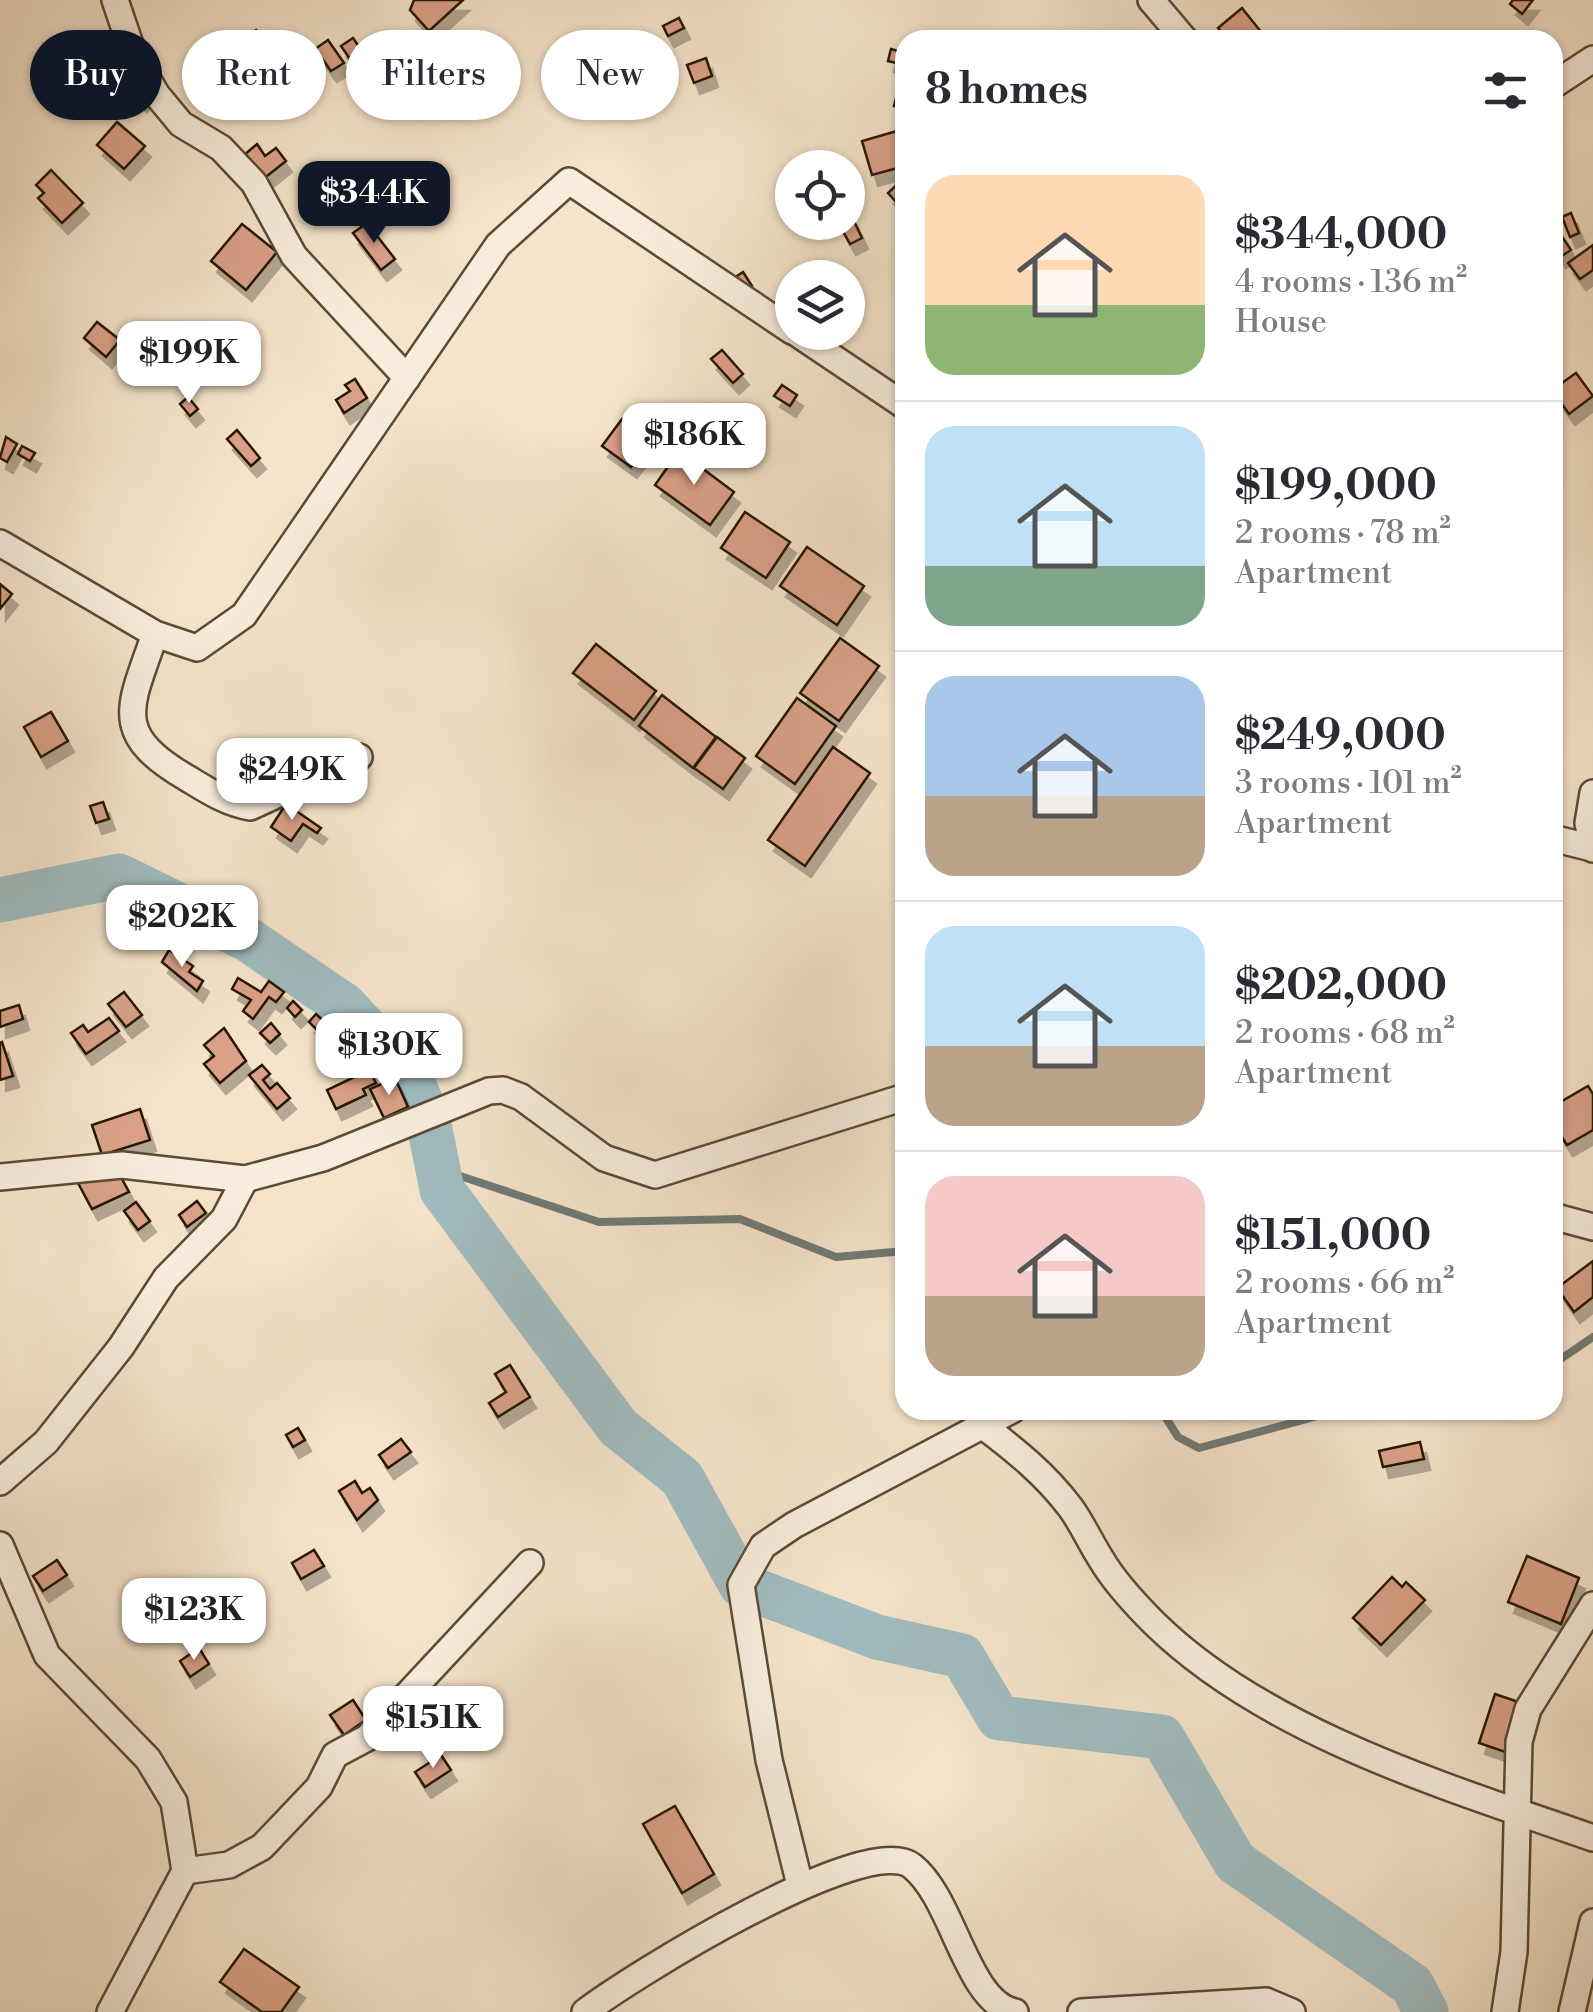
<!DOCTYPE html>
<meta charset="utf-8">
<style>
:root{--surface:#fff;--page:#f7f7f7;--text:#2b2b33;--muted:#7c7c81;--line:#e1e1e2;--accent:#111827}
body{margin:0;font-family:"Libre Bodoni",serif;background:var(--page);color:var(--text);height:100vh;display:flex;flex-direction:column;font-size:38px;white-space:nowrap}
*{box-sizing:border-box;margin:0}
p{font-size:32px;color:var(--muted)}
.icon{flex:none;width:55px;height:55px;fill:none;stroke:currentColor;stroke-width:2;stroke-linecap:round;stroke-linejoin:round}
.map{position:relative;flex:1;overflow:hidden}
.sheet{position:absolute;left:895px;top:30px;width:668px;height:1390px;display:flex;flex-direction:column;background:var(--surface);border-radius:30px;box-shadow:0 2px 8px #0004}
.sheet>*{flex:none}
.banner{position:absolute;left:30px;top:30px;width:715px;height:90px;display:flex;gap:20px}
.tools{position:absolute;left:775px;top:150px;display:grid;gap:20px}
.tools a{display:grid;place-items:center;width:90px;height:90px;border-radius:50%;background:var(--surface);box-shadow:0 2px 8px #0004;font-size:50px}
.price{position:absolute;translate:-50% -85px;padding:0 22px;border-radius:20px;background:#fff;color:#222;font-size:32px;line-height:65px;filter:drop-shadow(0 2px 5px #0008)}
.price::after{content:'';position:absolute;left:50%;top:60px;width:30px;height:22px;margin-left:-15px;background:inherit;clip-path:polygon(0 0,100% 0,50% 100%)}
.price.current{background:var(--accent);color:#fff}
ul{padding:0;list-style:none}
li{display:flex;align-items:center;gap:30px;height:250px;padding:0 30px}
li+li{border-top:2px solid var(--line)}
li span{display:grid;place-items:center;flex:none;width:280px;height:200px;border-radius:30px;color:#555}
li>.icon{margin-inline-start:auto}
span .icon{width:120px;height:120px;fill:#fffc;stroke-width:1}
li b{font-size:42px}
h2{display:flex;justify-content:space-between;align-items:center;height:120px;padding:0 30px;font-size:42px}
.pill{padding:0 35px;border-radius:45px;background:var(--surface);box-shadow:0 2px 8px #0004;font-size:35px;line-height:90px}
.pill.current{background:var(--accent);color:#fff}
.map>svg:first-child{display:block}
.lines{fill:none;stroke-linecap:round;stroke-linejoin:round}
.stream{stroke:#707a75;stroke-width:8}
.river{stroke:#a0bcc0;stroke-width:45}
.building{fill:#daa188;stroke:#271805;stroke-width:2.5;filter:url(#shadow)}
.minor-casing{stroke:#5a4b36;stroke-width:30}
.minor{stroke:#f8eddd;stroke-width:25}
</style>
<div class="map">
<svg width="1593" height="2012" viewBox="0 0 1593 2012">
<defs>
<filter id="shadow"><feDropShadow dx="6" dy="11" stdDeviation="0" flood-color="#0004"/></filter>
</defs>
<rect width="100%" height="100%" fill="#f5e4cb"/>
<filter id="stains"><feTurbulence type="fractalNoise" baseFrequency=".002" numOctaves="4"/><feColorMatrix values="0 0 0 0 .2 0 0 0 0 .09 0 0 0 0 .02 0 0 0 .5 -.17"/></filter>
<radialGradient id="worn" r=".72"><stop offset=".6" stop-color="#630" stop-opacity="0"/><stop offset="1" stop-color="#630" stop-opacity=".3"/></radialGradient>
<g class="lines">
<g class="stream">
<polyline points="436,1168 599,1222 740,1219 836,1257 905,1251"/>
<polyline points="1552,1365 1593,1337"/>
<polyline points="1161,1410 1178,1437 1199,1448 1340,1410"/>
</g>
<polyline class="river" points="0,900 119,876 247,939 344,1005 410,1076 428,1119 442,1190 618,1427 682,1478 741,1585 877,1637 962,1656 999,1718 1162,1737 1235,1862 1412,1985 1426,2012"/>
</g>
<g class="building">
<polygon points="463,0 429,31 410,10 414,0"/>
<polygon points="1513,0 1533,0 1522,14 1510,4"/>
<polygon points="1242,8 1262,33 1253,40 1228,40 1218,28"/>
<polygon points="679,18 684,28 668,36 663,26"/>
<polygon points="256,30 282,66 259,84 227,52"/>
<polygon points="353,38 371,64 359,72 341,46"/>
<polygon points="328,40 344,63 331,71 315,49"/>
<polygon points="891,49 905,53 905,65 888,61"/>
<polygon points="706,58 712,76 694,83 687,65"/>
<polygon points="389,62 397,71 378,87 370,78"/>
<polygon points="134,77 150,89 141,101 125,88"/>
<polygon points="897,94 905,96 905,109 894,106"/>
<polygon points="117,122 145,146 124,169 97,145"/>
<polygon points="904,129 905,166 872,175 862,141"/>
<polygon points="257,144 265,156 276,148 286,161 262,180 243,156"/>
<polygon points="51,170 83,203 62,223 38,198 44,193 36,185"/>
<polygon points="425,175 432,189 420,194 414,181"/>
<polygon points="905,177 905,195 897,203 888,193"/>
<polygon points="1571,213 1579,233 1570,237 1562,217"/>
<polygon points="851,215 862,238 850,244 838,222 848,222"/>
<polygon points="367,223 395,259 381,270 353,233"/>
<polygon points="242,224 277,252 246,290 211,261"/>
<polygon points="1563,238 1571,250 1560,257 1552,244"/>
<polygon points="1593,245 1593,270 1580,279 1568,263"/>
<polygon points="743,272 752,286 740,294 731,280"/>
<polygon points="97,322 120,340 106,357 84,338"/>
<polygon points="722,350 743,374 733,383 711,359"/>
<polygon points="1576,373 1593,396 1569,414 1552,390"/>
<polygon points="355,379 367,398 344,413 336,400 350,391 345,385"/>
<polygon points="782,385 797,395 790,406 774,396"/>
<polygon points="188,397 198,409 190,416 180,404"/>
<polygon points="622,419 651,441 631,467 602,446"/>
<polygon points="237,430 260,458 251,466 227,439"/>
<polygon points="6,437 17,444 7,462 0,458"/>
<polygon points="22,446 35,453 30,461 18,454"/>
<polygon points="679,451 734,492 710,525 655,485"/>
<polygon points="745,512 790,542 766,578 721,548"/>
<polygon points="807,547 864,586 837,625 780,586"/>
<polygon points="0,584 12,594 0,609"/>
<polygon points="840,638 879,666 839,721 800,693"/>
<polygon points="596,644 656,691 634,720 573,673"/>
<polygon points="662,695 716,737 693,768 639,726"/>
<polygon points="797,698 836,726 795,784 756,756"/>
<polygon points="51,712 68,741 41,757 24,727"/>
<polygon points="717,737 745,758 723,789 694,768"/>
<polygon points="833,747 870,773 805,866 768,840"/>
<polygon points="103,802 109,819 96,823 90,806"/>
<polygon points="286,804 321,828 317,833 303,824 291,841 271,827"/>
<polygon points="169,950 193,966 189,972 203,981 197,991 162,962"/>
<polygon points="238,978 261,992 269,981 284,992 276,1002 269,997 253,1019 243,1011 251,1000 232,989"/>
<polygon points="124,992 142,1015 126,1027 108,1004"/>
<polygon points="293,1001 302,1010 295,1017 287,1008"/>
<polygon points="19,1005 23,1019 0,1027 0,1011"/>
<polygon points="316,1014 327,1024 320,1033 309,1022"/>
<polygon points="109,1018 119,1031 86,1054 71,1033 83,1025 88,1032"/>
<polygon points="271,1023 280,1034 270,1043 260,1033"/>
<polygon points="224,1028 246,1061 220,1083 204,1064 214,1056 204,1045"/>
<polygon points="2,1042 13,1076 0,1080 0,1043"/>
<polygon points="262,1065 270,1074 263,1080 270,1089 277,1083 290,1098 277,1109 249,1075"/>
<polygon points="369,1070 376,1083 363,1089 366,1095 336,1109 327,1090"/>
<polygon points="395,1078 408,1107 384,1118 370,1089"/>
<polygon points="1588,1086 1593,1094 1593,1130 1567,1145 1552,1122 1552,1107"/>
<polygon points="140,1109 150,1140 102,1155 92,1125"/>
<polygon points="117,1170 129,1192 92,1209 78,1183 98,1171"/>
<polygon points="197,1201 206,1213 187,1227 179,1215"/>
<polygon points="136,1202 150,1221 138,1230 124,1211"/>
<polygon points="1593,1261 1593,1297 1574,1312 1557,1288"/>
<polygon points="510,1365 530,1397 498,1417 489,1403 506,1392 495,1374"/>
<polygon points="298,1428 305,1440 293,1447 286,1435"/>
<polygon points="401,1439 411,1452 388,1468 379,1455"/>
<polygon points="1420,1442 1424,1459 1383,1467 1379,1451"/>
<polygon points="355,1481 362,1493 370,1488 378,1500 357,1520 339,1491"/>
<polygon points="314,1550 324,1566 301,1579 292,1563"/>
<polygon points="1527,1556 1579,1578 1561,1624 1508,1602"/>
<polygon points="57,1560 67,1575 43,1591 33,1576"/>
<polygon points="1392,1577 1402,1587 1406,1582 1425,1600 1381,1645 1353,1618"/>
<polygon points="199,1648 209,1664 190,1677 180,1661"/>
<polygon points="1495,1694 1527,1705 1511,1754 1479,1743"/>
<polygon points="353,1700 366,1720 344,1735 330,1715"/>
<polygon points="441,1755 451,1770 425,1787 415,1772"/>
<polygon points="675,1806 714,1874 682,1893 643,1824"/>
<polygon points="244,1949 299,1987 281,2012 262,2012 220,1982"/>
</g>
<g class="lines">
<defs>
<g id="minor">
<polyline points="115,0 134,56 157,95 181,124 221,148 254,183 294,256 407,378"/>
<polyline points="1151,0 1185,40"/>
<polyline points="1552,86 1593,59"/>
<polyline points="795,332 905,406"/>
<polyline points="0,543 155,634 197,648 244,615 498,245 569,181 792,331"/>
<path d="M155 634C130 707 110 733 187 778 207 790 226 803 250 807L359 757"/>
<polyline points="1593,793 1588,823 1593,849"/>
<polyline points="1552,838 1592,848"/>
<polyline points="0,1177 122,1165 245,1179 323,1158 489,1091 503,1090 521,1097 604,1158 655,1175 905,1097"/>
<polyline points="1552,1216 1593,1227"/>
<path d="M982 1425C1015 1450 1045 1474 1070 1507 1082 1523 1090 1542 1101 1559 1115 1583 1135 1604 1154 1623 1266 1733 1447 1787 1593 1838"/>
<polyline points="0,1482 46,1442 121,1347 166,1278 224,1219 245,1179"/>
<polyline points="0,1545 47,1655 148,1759 174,1802 185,1871 110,2012"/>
<polyline points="185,1871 229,1865 262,1847 319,1787 335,1755 367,1738 530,1563"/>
<polyline points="800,1885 769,1760 741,1585 763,1546 794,1525 1012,1410"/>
<path d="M585 2012C629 1978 867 1830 912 1866 954 1899 966 2002 1015 2012"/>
<polyline points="1081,2012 1266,2001 1292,2012"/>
<polyline points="1505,2012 1514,1952 1519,1742 1528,1709 1593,1605"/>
<polyline points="1572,2012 1593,1922"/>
</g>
</defs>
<use href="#minor" class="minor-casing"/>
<use href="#minor" class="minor"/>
</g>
<rect width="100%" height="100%" filter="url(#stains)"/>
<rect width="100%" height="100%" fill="url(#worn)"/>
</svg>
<div class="tools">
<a><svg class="icon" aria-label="locate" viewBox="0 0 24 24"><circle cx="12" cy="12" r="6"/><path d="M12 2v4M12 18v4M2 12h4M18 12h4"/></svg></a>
<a><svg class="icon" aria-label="layers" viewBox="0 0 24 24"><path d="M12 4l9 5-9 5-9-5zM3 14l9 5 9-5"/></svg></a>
</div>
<b class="price current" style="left:374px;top:246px">$344K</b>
<b class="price" style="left:189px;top:406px">$199K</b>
<b class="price" style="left:694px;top:488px">$186K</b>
<b class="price" style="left:292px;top:823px">$249K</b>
<b class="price" style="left:182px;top:970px">$202K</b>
<b class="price" style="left:389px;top:1098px">$130K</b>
<b class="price" style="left:194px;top:1663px">$123K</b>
<b class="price" style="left:433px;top:1771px">$151K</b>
<div class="banner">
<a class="pill current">Buy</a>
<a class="pill">Rent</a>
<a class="pill">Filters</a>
<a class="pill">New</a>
</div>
<section class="sheet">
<h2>8 homes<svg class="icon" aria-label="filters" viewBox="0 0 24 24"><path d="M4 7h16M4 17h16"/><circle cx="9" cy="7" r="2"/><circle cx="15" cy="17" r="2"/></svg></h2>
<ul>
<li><span style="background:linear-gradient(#ffd9b3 65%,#8fb573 0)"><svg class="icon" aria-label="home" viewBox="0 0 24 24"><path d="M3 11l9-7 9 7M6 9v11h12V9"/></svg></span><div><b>$344,000</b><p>4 rooms · 136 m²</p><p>House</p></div></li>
<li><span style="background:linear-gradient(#bfe0f5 70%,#7fa58c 0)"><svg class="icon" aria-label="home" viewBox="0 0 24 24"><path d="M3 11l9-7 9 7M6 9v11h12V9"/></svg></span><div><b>$199,000</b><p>2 rooms · 78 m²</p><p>Apartment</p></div></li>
<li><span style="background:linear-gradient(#a9c7e8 60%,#b9a48a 0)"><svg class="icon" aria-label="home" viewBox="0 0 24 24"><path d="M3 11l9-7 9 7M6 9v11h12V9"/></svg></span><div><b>$249,000</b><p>3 rooms · 101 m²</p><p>Apartment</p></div></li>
<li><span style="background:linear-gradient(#bfe0f5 60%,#b9a48a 0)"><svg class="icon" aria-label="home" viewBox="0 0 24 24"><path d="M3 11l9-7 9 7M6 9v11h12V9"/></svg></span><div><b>$202,000</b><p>2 rooms · 68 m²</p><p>Apartment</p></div></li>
<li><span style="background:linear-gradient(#f6c9c9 60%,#b9a48a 0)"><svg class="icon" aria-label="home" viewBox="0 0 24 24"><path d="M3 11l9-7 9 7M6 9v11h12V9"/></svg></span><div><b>$151,000</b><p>2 rooms · 66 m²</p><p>Apartment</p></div></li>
</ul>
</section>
</div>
